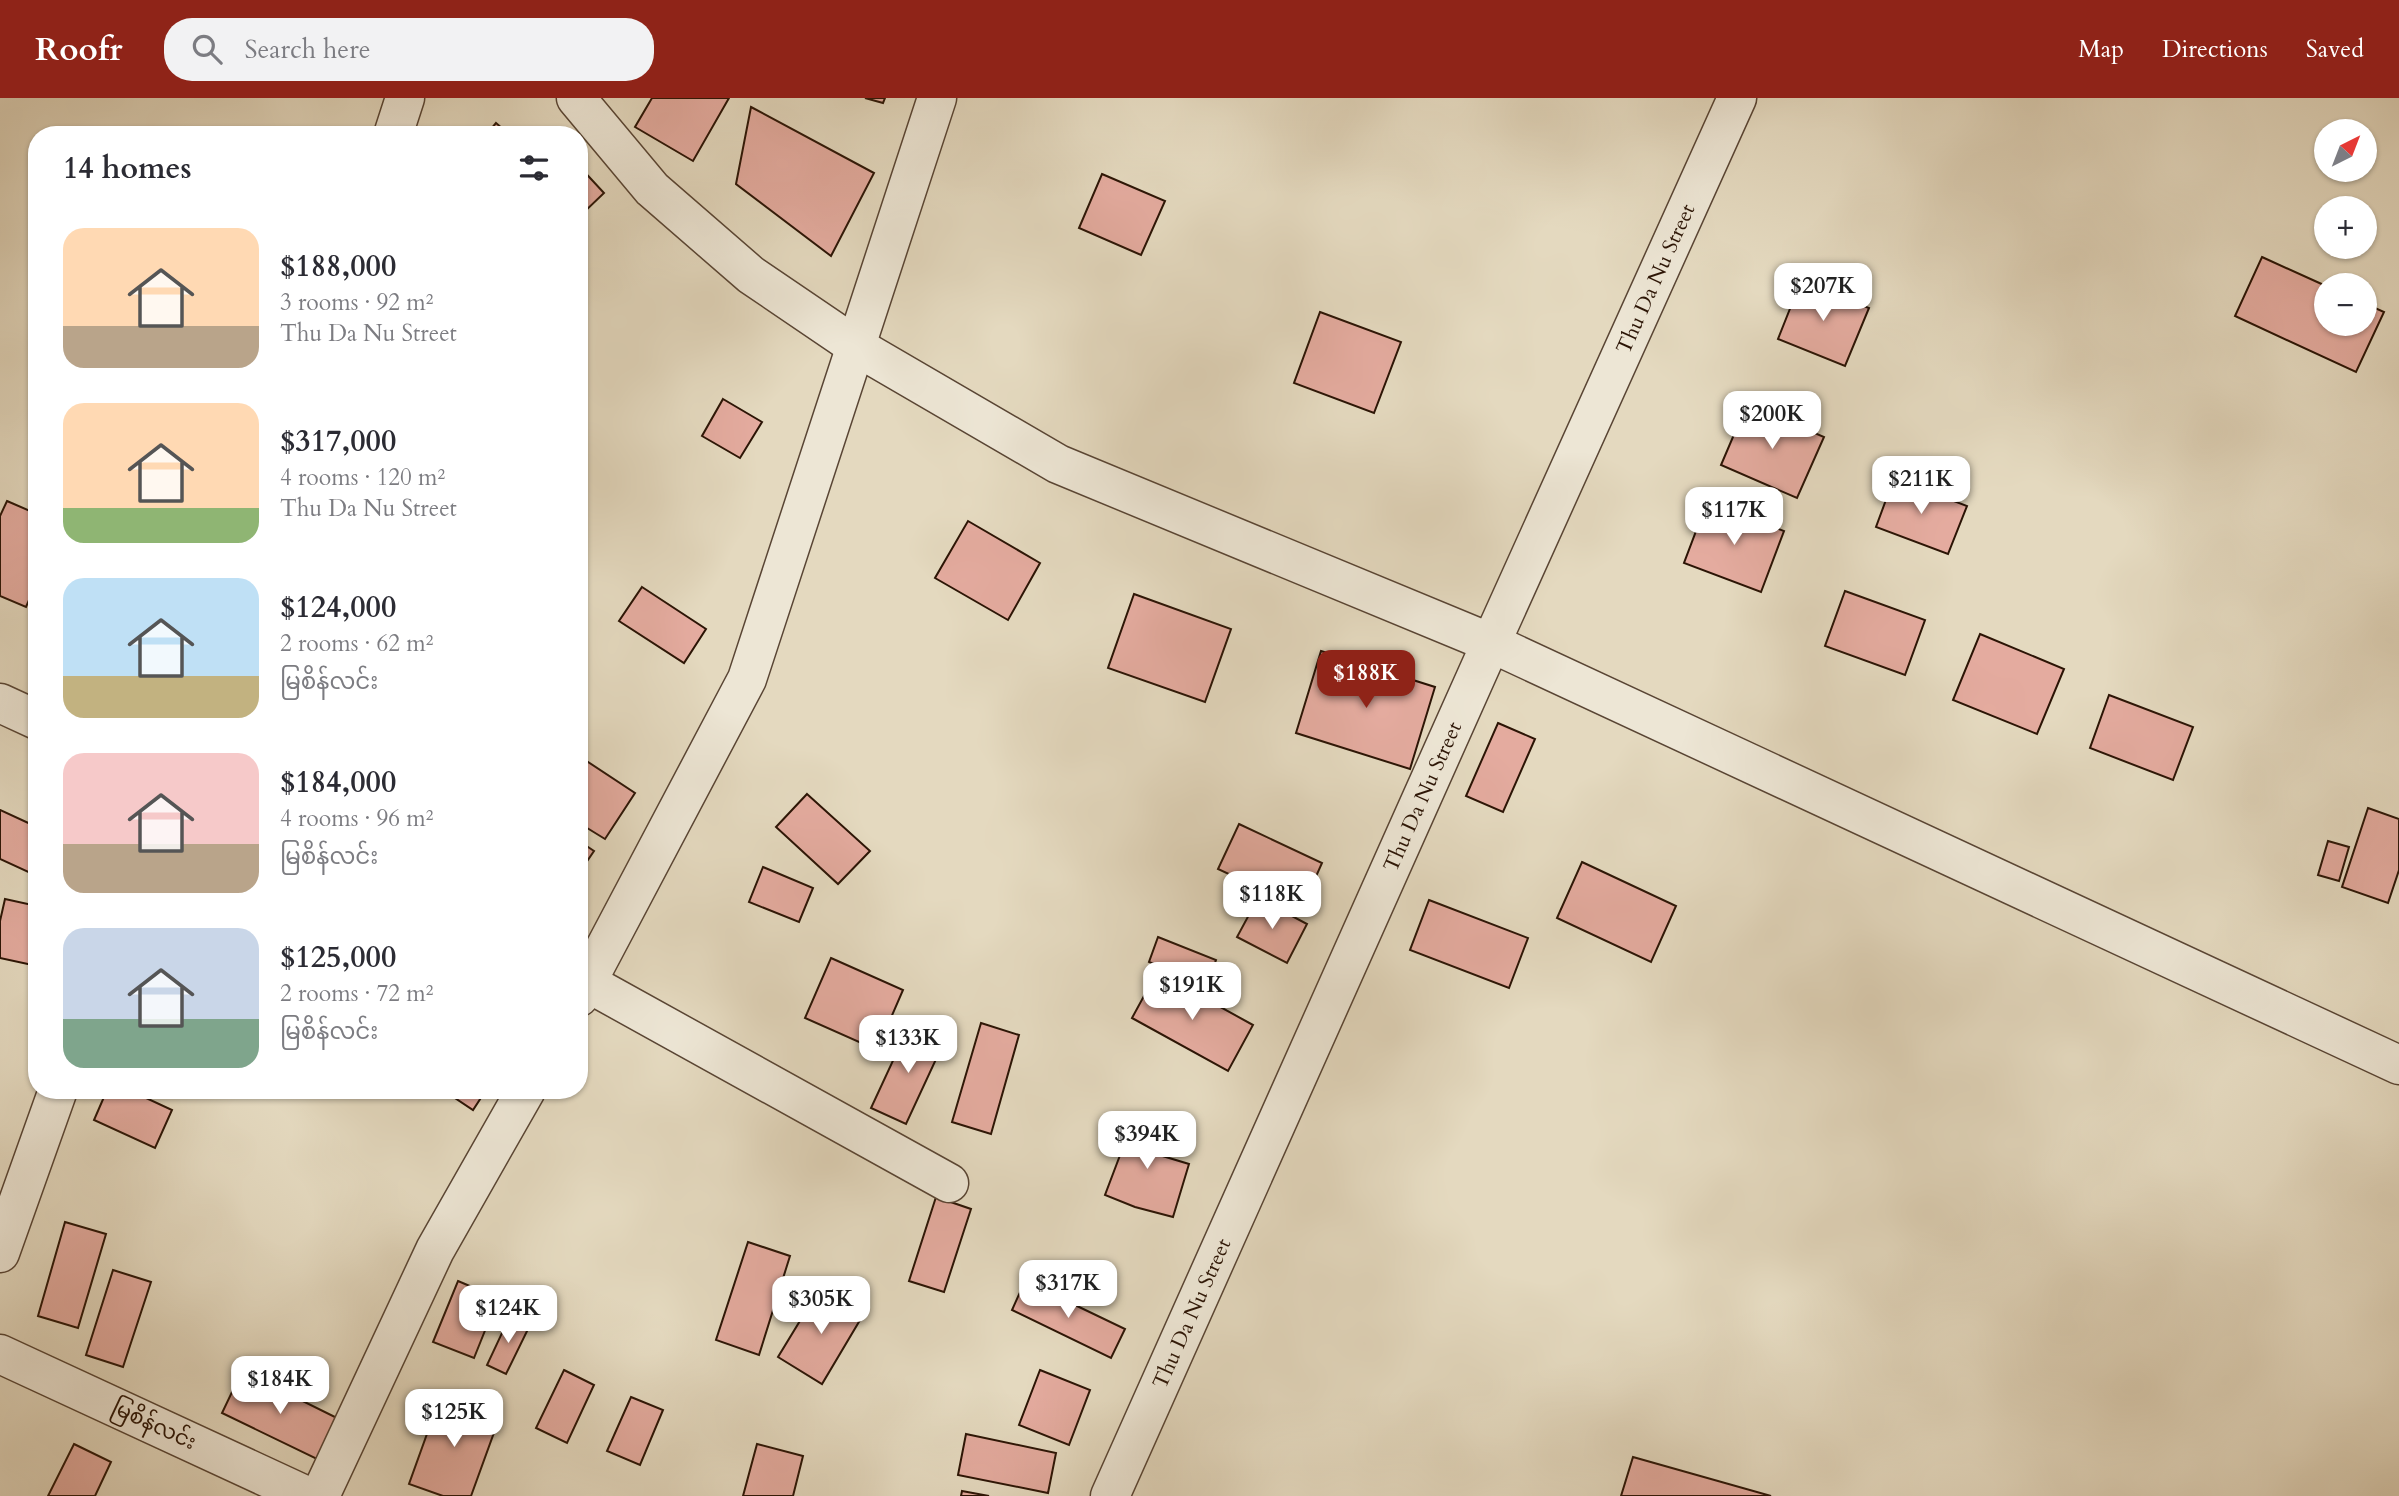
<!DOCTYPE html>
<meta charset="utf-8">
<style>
:root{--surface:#fff;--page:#f2f2f3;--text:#2b2b33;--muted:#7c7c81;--accent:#8f2418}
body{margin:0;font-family:Cardo,"Noto Sans Myanmar",serif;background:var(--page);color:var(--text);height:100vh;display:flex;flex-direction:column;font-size:26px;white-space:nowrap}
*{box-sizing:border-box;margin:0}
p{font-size:23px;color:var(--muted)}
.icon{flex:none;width:38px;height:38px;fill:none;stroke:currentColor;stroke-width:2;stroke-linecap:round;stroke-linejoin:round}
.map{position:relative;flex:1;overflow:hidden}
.details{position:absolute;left:28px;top:28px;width:560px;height:973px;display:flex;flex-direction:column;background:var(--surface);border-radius:28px;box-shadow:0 2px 5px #0004}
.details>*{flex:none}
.needle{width:46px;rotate:42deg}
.controls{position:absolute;left:2314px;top:21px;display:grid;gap:14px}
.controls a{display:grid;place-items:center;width:63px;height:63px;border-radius:50%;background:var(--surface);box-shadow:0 2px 5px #0004;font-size:35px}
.price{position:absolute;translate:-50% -60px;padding:0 16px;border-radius:14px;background:#fff;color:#222;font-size:23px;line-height:46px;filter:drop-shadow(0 2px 4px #0008)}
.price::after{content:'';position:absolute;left:50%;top:42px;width:21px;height:16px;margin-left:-10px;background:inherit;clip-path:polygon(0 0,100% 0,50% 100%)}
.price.current{background:var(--accent);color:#fff}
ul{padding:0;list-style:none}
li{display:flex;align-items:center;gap:21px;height:175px;padding:0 35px}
li span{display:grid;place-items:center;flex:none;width:196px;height:140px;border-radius:21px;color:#555}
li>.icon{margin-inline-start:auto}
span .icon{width:84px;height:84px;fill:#fffc;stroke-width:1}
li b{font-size:30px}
h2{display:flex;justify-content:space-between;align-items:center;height:84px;padding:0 35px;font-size:30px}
header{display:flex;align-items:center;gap:42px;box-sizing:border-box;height:98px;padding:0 35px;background:var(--accent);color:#fff}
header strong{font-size:33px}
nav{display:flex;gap:38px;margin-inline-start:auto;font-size:24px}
.search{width:490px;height:63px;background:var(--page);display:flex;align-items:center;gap:18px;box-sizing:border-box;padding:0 24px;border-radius:28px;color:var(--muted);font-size:26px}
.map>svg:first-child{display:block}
.building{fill:#e4ab9f;stroke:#2b1405;stroke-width:2}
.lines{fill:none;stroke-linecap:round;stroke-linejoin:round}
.minor-casing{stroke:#594534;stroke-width:41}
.minor{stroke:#ede6d5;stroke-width:38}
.labels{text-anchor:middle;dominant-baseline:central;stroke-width:5;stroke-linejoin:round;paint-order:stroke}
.street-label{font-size:21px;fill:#2b1405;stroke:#ede6d5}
</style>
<header>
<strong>Roofr</strong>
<div class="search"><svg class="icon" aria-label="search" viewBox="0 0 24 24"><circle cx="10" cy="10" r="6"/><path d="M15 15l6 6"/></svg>Search here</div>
<nav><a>Map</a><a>Directions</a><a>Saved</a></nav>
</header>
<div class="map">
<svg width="2399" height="1398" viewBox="0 0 2399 1398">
<rect width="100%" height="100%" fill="#e4d9bf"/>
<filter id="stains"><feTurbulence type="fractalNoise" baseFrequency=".00286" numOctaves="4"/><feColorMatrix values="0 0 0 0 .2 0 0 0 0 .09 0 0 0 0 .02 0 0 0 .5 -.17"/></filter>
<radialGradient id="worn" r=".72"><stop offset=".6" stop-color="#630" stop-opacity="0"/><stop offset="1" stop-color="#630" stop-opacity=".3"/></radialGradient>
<g class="building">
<polygon points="652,0 729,0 693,63 635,29"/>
<polygon points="865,0 885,0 883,5"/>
<polygon points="751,9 874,75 831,158 736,86"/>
<polygon points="496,25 510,37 486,37"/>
<polygon points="579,68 604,95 579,119"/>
<polygon points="1102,76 1165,103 1141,157 1079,130"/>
<polygon points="2262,159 2326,188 2326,226 2364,226 2364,205 2384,214 2356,274 2235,218"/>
<polygon points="1801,183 1869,210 1845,268 1778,241"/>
<polygon points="1320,214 1401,244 1374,315 1294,285"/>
<polygon points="723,301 762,324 740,360 702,338"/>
<polygon points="1747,306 1824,339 1797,400 1721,367"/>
<polygon points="1894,380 1967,408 1948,456 1876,429"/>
<polygon points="7,403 37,416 37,484 26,509 0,498 0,418"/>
<polygon points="1707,404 1784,433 1761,494 1684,465"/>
<polygon points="968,423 1040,465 1008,522 935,480"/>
<polygon points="642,489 706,531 684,565 619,523"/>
<polygon points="1845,493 1925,522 1905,577 1825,548"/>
<polygon points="1134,496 1231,531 1205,604 1108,570"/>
<polygon points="1980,536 2064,571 2037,636 1953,602"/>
<polygon points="1321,553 1435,589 1410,671 1296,635"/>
<polygon points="2109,597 2193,629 2173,682 2090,650"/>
<polygon points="1498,625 1535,641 1503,714 1466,698"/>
<polygon points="579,658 635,695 605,741 579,725"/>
<polygon points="807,696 870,753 838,786 776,729"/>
<polygon points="2368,710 2399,721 2399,772 2388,805 2342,789"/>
<polygon points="0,712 37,729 37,778 0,761"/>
<polygon points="1239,726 1322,765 1302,810 1218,771"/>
<polygon points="579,743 594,753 579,775"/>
<polygon points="2328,743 2349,749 2339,783 2318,777"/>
<polygon points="1582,764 1676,808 1651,864 1557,820"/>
<polygon points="763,769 813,790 799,824 749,804"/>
<polygon points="1258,800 1307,826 1287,865 1237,839"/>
<polygon points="5,801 37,808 37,868 0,860 0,823"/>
<polygon points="1429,802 1528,840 1509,890 1410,852"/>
<polygon points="1158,839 1216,862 1207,887 1149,864"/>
<polygon points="831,860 903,892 877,952 805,920"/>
<polygon points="1157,874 1253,927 1228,973 1132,920"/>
<polygon points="981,925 1019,937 991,1036 952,1024"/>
<polygon points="909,928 944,944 906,1026 871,1010"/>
<polygon points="107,992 129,992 172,1012 155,1050 94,1022"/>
<polygon points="443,992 486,992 473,1012"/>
<polygon points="1136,1015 1167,1028 1156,1056 1189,1066 1173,1119 1135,1109 1105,1097"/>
<polygon points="936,1099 971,1111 944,1194 909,1183"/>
<polygon points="65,1124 106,1136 78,1230 38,1218"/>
<polygon points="748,1144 790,1158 759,1257 716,1242"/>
<polygon points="113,1172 151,1184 123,1269 86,1257"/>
<polygon points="458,1183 498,1200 474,1260 433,1244"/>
<polygon points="1025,1183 1125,1231 1111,1260 1012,1212"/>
<polygon points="820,1190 863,1217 822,1286 778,1259"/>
<polygon points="510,1218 530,1227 506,1276 487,1267"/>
<polygon points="564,1272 594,1287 567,1345 536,1330"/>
<polygon points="1040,1272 1090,1292 1069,1347 1019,1327"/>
<polygon points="242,1273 339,1321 319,1362 222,1315"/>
<polygon points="441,1297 500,1318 471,1398 443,1398 409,1386"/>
<polygon points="631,1299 663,1312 640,1367 607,1353"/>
<polygon points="966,1336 1056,1355 1048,1395 958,1377"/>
<polygon points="74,1346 111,1364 95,1398 48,1398"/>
<polygon points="757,1346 803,1358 793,1398 743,1398"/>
<polygon points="1633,1359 1771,1398 1621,1398"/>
<polygon points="962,1393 989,1398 961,1398"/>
</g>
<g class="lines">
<defs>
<g id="minor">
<polyline points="576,0 652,91 751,177 857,249 1058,366 1491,545 2399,967"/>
<polyline points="393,37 405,0"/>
<polyline points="0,605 37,622"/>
<polyline points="588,885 949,1085"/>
<polyline points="579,899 747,581 937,0"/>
<polyline points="0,1155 58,992"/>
<polyline points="0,1256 307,1398"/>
<polyline points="320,1398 435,1152 526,992"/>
<path id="s1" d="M1110 1398 1491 545 1737 0"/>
</g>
</defs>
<use href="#minor" class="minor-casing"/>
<use href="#minor" class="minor"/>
</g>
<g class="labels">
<g class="street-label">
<text stroke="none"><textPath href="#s1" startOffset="1334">Thu Da Nu Street</textPath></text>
<text stroke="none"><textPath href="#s1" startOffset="766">Thu Da Nu Street</textPath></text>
<text stroke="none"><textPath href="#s1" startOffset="200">Thu Da Nu Street</textPath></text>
<text transform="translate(154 1327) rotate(25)">မြစိန်လင်း</text>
</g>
</g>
<rect width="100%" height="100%" filter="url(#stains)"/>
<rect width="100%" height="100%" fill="url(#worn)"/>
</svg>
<div class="controls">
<a><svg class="needle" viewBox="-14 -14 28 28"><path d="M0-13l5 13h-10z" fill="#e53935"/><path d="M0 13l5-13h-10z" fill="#7c7c81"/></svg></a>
<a>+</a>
<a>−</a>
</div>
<b class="price" style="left:1823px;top:225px">$207K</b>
<b class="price" style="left:1772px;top:353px">$200K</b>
<b class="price" style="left:1921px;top:418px">$211K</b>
<b class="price" style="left:1734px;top:449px">$117K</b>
<b class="price current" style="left:1366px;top:612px">$188K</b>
<b class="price" style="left:1272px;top:833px">$118K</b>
<b class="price" style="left:1192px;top:924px">$191K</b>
<b class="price" style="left:908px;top:977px">$133K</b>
<b class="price" style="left:1147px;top:1073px">$394K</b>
<b class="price" style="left:1068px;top:1222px">$317K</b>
<b class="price" style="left:821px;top:1238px">$305K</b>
<b class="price" style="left:508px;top:1247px">$124K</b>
<b class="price" style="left:280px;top:1318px">$184K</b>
<b class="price" style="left:454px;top:1351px">$125K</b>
<section class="details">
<h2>14 homes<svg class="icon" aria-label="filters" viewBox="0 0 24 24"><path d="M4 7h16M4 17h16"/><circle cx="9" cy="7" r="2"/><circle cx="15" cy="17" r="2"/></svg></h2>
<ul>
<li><span style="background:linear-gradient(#ffd9b3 70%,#b9a48a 0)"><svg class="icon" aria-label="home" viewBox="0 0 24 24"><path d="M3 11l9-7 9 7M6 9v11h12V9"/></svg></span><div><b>$188,000</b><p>3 rooms · 92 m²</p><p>Thu Da Nu Street</p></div></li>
<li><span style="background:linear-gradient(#ffd9b3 75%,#8fb573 0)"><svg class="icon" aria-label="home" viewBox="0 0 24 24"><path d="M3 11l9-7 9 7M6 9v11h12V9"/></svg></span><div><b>$317,000</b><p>4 rooms · 120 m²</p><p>Thu Da Nu Street</p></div></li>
<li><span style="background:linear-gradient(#bfe0f5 70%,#c2b280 0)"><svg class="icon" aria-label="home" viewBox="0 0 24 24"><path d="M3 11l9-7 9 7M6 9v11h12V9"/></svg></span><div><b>$124,000</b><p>2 rooms · 62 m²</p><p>မြစိန်လင်း</p></div></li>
<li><span style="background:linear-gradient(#f6c9c9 65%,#b9a48a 0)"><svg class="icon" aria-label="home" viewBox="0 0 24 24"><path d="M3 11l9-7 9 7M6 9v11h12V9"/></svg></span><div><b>$184,000</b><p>4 rooms · 96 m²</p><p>မြစိန်လင်း</p></div></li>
<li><span style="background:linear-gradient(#c9d6e8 65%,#7fa58c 0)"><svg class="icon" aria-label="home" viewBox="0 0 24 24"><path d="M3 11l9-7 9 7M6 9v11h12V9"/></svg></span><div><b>$125,000</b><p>2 rooms · 72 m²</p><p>မြစိန်လင်း</p></div></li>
</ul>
</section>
</div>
